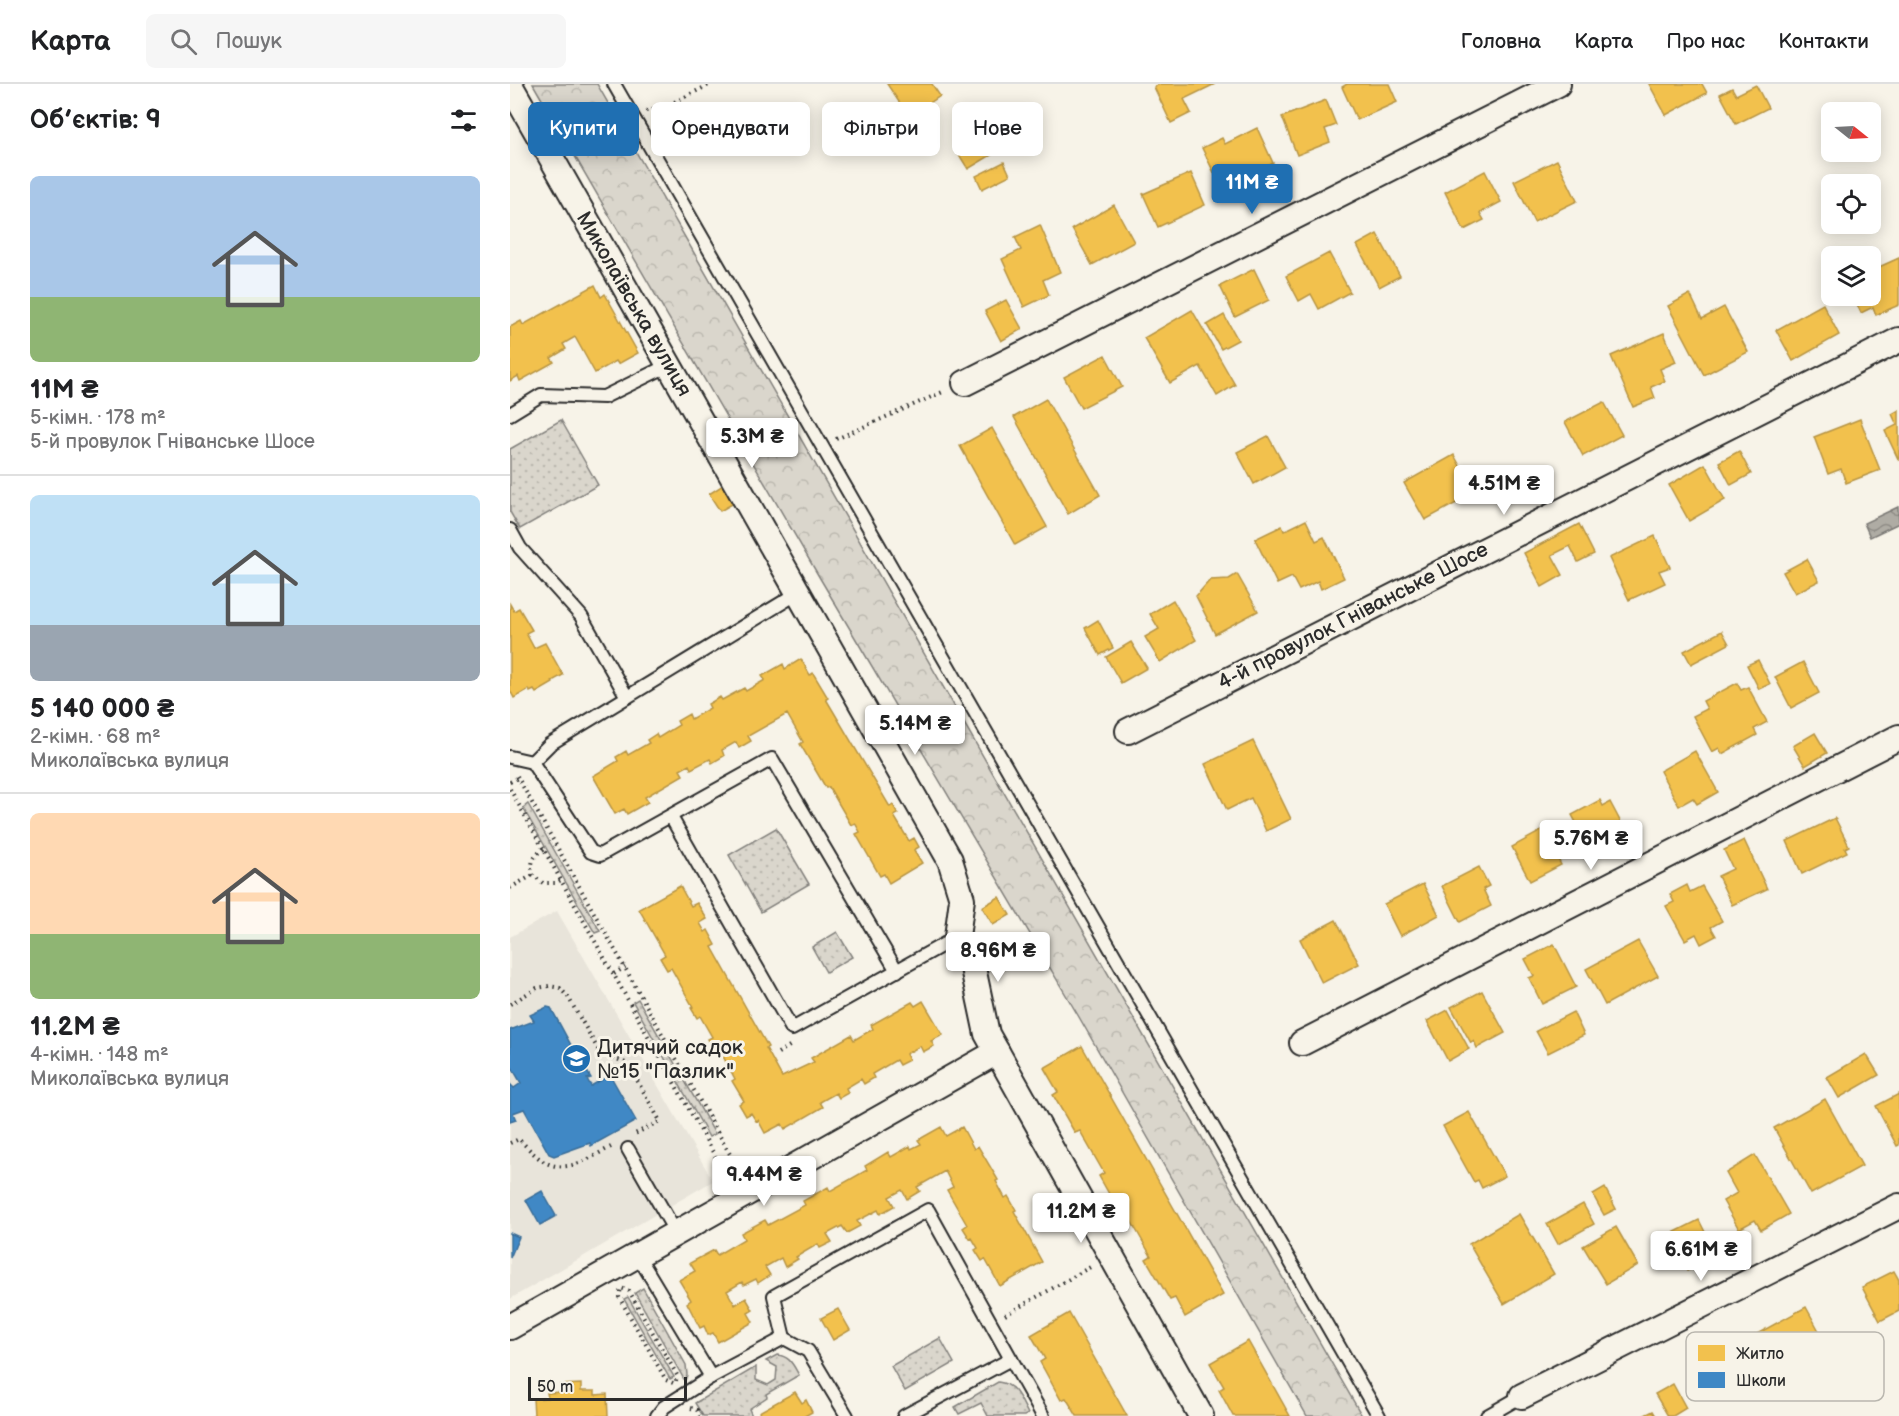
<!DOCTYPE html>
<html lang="uk">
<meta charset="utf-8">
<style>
:root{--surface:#fff;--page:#f6f6f6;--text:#202124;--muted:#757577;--line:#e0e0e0;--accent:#1f6fb2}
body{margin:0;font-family:"Balsamiq Sans",sans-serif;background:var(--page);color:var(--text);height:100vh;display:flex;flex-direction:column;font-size:22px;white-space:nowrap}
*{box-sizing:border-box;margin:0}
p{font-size:20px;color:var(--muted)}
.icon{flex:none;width:33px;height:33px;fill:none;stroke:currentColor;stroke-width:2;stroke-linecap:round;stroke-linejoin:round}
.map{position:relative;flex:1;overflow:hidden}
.panel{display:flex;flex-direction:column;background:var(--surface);width:510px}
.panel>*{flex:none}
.top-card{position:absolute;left:18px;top:18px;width:570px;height:54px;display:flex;gap:12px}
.needle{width:39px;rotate:108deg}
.tools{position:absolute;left:1311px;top:18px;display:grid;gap:12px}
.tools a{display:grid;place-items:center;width:60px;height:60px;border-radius:9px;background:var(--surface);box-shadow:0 3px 15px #0003;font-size:30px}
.scale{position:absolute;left:18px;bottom:15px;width:159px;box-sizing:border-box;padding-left:6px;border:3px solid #2b2b2b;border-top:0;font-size:16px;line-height:21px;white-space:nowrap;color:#2b2b2b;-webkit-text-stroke:4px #f7f3e8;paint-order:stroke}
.price{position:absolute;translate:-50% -51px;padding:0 14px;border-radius:6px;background:#fff;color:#222;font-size:20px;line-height:39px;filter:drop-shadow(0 2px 3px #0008)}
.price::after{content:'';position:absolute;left:50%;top:36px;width:18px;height:14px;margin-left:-9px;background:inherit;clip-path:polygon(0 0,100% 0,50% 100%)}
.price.current{background:var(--accent);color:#fff}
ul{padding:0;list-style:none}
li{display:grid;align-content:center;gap:12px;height:318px;padding:0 30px}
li+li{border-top:2px solid var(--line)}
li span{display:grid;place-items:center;height:186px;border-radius:9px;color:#555}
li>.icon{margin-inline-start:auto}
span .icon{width:108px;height:108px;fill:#fffc;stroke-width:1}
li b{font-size:26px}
h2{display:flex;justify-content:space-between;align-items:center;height:72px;padding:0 30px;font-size:26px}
.chip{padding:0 21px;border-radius:9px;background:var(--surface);box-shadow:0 3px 15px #0003;font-size:21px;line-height:54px}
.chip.current{background:var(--accent);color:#fff}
header{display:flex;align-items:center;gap:36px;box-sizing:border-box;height:84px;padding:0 30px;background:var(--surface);border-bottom:2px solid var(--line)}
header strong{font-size:28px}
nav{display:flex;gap:33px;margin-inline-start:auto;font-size:21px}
.search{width:420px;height:54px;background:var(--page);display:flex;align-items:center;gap:15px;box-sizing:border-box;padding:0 21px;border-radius:9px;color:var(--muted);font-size:22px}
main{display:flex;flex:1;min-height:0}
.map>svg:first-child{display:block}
.built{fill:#e8e4da}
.grass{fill:url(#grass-dots);stroke:#82807c;stroke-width:1.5}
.forest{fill:url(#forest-crowns);stroke:#82807c;stroke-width:1.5}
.water{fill:url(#water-waves);stroke:#7a7874;stroke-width:1.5}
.homes{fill:#f2c14e;stroke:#b69444;stroke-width:1.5}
.schools{fill:#3f88c5;stroke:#396c97;stroke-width:1.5}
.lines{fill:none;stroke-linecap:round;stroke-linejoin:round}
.lane-casing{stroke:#2b2b2b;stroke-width:16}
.street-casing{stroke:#2b2b2b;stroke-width:28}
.path{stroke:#2b2b2b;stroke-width:4;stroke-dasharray:1.5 4.5;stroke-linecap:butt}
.lane{stroke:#f7f3e8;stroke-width:12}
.street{stroke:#f7f3e8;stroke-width:24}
.labels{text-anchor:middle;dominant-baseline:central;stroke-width:6;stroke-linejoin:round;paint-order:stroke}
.street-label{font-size:21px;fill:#2b2b2b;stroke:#f7f3e8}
.poi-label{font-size:21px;fill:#2b2b2b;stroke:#f7f3e8;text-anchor:start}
.key{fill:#f7f3e8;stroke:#bab7af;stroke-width:1.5}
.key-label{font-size:16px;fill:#2b2b2b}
</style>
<header>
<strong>Карта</strong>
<div class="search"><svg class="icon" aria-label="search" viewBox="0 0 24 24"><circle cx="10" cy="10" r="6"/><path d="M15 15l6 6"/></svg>Пошук</div>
<nav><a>Головна</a><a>Карта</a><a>Про нас</a><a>Контакти</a></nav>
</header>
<main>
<section class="panel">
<h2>Об’єктів: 9<svg class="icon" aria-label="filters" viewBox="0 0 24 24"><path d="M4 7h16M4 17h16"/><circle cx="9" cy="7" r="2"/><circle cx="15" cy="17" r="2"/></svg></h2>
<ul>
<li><span style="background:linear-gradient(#a9c7e8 65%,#8fb573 0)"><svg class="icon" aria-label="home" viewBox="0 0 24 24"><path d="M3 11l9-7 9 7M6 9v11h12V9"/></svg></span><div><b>11M ₴</b><p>5-кімн. · 178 m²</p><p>5-й провулок Гніванське Шосе</p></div></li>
<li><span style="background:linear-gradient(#bfe0f5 70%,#9aa5b1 0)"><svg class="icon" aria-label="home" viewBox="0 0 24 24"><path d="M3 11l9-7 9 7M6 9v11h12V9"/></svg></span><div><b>5 140 000 ₴</b><p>2-кімн. · 68 m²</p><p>Миколаївська вулиця</p></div></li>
<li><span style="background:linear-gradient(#ffd9b3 65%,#8fb573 0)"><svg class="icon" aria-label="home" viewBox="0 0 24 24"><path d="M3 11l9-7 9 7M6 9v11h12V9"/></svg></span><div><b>11.2M ₴</b><p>4-кімн. · 148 m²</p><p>Миколаївська вулиця</p></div></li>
</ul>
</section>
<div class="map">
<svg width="1389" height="1332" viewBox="0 0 1389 1332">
<defs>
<pattern id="grass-dots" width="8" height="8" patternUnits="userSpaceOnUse" patternTransform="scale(1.5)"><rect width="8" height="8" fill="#dad6cc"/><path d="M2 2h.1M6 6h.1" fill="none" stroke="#bbb8af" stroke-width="1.8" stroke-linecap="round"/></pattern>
<pattern id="forest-crowns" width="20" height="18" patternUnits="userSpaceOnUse" patternTransform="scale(1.5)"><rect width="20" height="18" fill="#dad6cc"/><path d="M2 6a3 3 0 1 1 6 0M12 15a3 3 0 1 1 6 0" fill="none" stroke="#bbb8af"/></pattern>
<pattern id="water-waves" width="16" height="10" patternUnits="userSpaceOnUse" patternTransform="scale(1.5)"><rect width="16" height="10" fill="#afaca4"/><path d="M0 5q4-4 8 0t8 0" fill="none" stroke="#8f8c86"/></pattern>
</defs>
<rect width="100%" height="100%" fill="#f7f3e8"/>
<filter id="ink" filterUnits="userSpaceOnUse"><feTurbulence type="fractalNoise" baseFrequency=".0167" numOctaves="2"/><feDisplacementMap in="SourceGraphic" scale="12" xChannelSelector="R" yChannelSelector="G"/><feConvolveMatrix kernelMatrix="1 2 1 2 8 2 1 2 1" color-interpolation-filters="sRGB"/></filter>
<g filter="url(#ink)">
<polygon class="built" points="47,827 203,1097 0,1215 0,853"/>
<g class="grass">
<polygon points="51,336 88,401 10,445 0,428 0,365"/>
<polygon points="18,720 90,847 85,849 13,724"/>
<polygon points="266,744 299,800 251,828 219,771"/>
<polygon points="327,848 342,873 316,888 302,863"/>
<polygon points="128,915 205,1050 199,1053 123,918"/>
<polygon points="133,1204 176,1281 177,1291 175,1297 125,1209"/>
<polygon points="118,1213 164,1293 160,1295 114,1215"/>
<polygon points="430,1254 444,1279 395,1307 381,1282"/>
<path d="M267 1271C280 1272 283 1281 289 1291L256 1310 257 1313 239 1325 242 1332H193L185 1319 246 1283V1296L258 1301 266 1296 267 1283 256 1277Z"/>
<path d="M488 1298C506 1300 510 1315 518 1330L514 1332H478L471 1319 449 1330 445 1323Z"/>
</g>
<polygon class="forest" points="23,0 87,0 852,1332 797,1332 569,933 311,496"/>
<polygon class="water" points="1388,423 1389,439 1360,453 1354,439"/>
<g class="homes">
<polygon points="377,0 422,0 430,12 399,33"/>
<polygon points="650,0 705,0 674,15 681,29 661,39 644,3"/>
<polygon points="837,0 879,0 887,18 847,36 832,3"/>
<polygon points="1139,0 1192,0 1197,9 1156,31"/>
<polygon points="1246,1 1258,24 1226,40 1210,10 1222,4 1226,11"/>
<polygon points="816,16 826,41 815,45 820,58 787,71 772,33"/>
<polygon points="472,28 493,64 458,85 448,69 463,60 452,40"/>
<polygon points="747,44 763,79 712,105 692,64 712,54 715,60"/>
<polygon points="1047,76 1067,117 1024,138 1004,97"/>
<polygon points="494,78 500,91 472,105 466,92"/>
<polygon points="975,87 991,118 970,129 974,136 954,146 935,108"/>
<polygon points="681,89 695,121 648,143 633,110"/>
<polygon points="604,121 624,158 582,181 562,145"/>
<polygon points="530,141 550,188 533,196 539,211 514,223 492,175 511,166 505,153"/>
<polygon points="867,150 890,192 869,203 847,161"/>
<polygon points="819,169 840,208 809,225 801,210 789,217 776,192"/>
<polygon points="1389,174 1389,221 1366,231 1363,223 1351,229 1343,212 1360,212 1360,187"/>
<polygon points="744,185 759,216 725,233 710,202"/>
<polygon points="85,201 91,213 95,210 128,269 108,280 106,277 85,289 65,253 53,260 56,265 41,274 44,278 10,297 8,292 0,297 0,243 11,237 13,241"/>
<polygon points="1180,210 1192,235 1214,223 1238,268 1194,291 1158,222"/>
<polygon points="496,216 512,245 491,257 475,227"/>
<polygon points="1313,220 1329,251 1283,277 1266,246"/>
<polygon points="682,226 725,301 707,312 690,282 660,299 634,254"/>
<polygon points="714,231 728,256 711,265 697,241"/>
<polygon points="1154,249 1166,278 1150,285 1155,297 1141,303 1145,314 1123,323 1101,272"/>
<polygon points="595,271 612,303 571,324 554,293"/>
<polygon points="536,315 590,411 558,430 504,333"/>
<polygon points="1094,318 1112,351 1073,372 1055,338"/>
<polygon points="1389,326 1389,377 1375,347 1387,341 1382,330"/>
<polygon points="1350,335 1370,386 1336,399 1331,385 1318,390 1304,353"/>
<polygon points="482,344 537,443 505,461 450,362"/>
<polygon points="758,352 775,383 744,400 727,368"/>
<polygon points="1229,367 1241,390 1221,401 1209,378"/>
<polygon points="944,371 965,409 915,436 894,399"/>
<polygon points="1195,380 1215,416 1179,437 1159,401"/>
<polygon points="213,401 224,419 210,427 199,410"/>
<polygon points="796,436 806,457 814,453 834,494 811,505 808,497 789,506 782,493 767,500 745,455 772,442 774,447"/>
<polygon points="1069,440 1084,470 1068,478 1060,462 1042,471 1053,491 1032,503 1014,469"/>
<polygon points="1145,452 1160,483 1149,487 1155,499 1119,516 1099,474"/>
<polygon points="1297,475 1309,497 1285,509 1273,488"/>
<polygon points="727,490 748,527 705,550 686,512 700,496 719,495"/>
<polygon points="663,516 686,556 650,578 635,553 649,545 640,530"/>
<polygon points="0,520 4,527 9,524 22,546 16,549 24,564 35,559 53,591 42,597 43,599 26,609 24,606 20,608 19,605 4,614 0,606"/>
<polygon points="588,536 603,564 590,571 575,544"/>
<polygon points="1212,547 1219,560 1181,580 1174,567"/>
<polygon points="621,558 637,584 611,599 596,573"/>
<polygon points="291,575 300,591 303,589 318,614 316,615 380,723 383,721 388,730 384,732 399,757 404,754 409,763 404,766 412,779 379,799 374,790 370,792 346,750 350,748 345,739 341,741 319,703 316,704 290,660 293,658 277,630 238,652 241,657 229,664 226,658 212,666 214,672 202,679 200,675 181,685 179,681 170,686 173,691 135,713 138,718 117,730 114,725 105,730 83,692 108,677 106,673 116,667 118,671 139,659 137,656 146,650 148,654 169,641 167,637 179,630 181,635 200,624 198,620 210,613 212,616 234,604 236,607 255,596 252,592 273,580 275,585"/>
<polygon points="1248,576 1260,600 1249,605 1237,581"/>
<polygon points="1293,578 1309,609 1281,624 1265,593"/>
<polygon points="1227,599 1231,606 1238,603 1257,638 1244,645 1247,651 1212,670 1209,664 1202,668 1183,632 1197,625 1193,617"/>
<polygon points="1305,649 1317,669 1295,682 1283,662"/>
<polygon points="743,657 781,735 756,747 741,714 717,726 695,680"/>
<polygon points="1185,667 1208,708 1187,720 1183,714 1169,722 1150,687"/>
<polygon points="1090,716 1093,722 1100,718 1118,752 1084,771 1062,731"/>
<polygon points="1325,734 1339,762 1335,764 1337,768 1292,790 1277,757"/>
<polygon points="1033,746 1051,781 1020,797 1002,763"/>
<polygon points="1234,756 1257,805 1222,821 1208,792 1223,785 1214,766"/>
<polygon points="969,783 979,802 973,805 981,822 950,838 932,802"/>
<polygon points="913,800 929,831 890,852 874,820"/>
<polygon points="1177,801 1180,808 1192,802 1212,837 1201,843 1206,852 1191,860 1186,850 1175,856 1156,822 1164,818 1160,810"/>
<polygon points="170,802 181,822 187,819 197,835 190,839 195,848 198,846 206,861 202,863 258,963 256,964 272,993 304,978 301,974 341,951 344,956 363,945 361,941 402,918 405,922 413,917 433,951 421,957 424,962 413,968 410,962 396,970 399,976 389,981 386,976 362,990 364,994 354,1000 351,995 336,1004 338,1009 329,1014 326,1009 310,1018 313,1023 275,1045 272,1040 255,1049 248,1036 246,1037 241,1029 236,1032 229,1020 234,1017 222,997 225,995 208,963 204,966 198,955 202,953 190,932 187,934 181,924 183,923 161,884 157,886 150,874 155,871 129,825"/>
<polygon points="489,813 500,831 483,841 472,823"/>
<polygon points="826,836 849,880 812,899 790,855"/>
<polygon points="1128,857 1148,892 1095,921 1076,885"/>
<polygon points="1044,860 1066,903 1032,920 1019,894 1024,892 1015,875"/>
<polygon points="972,907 995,949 967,964 964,957 961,959 941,923"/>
<polygon points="938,926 959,965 938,977 917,937"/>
<polygon points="1063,928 1074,951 1038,969 1026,947"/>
<polygon points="572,962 713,1211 675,1233 665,1214 660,1216 636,1175 641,1172 617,1130 612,1133 589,1092 594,1089 570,1047 565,1049 543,1011 548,1008 534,984"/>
<polygon points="1356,970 1369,991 1329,1014 1317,993"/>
<polygon points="1389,1010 1389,1061 1387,1062 1366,1022"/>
<polygon points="1315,1015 1352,1082 1301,1110 1264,1044"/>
<polygon points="959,1028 995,1092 972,1104 968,1096 964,1098 933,1042"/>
<polygon points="431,1043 436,1052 452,1043 464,1065 468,1062 488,1096 486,1097 495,1114 498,1112 506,1126 504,1127 532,1178 490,1202 475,1175 472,1177 465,1166 468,1164 462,1154 460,1155 453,1144 457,1141 437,1106 443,1103 435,1087 407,1103 410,1107 397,1115 392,1106 379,1113 384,1122 370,1130 368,1126 347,1137 350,1142 337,1149 332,1142 317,1150 322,1158 310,1164 308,1160 286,1173 288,1175 275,1183 271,1174 255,1183 260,1191 248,1199 246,1195 234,1201 232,1198 217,1207 225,1221 236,1214 243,1226 238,1229 243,1238 208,1258 203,1249 198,1251 194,1242 190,1244 177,1219 181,1216 169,1196 185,1187 180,1179 204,1166 207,1171 234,1155 231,1149 255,1136 258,1141 295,1121 293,1117 318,1103 320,1107 357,1086 355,1082 378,1068 381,1073 400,1062 401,1065 411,1060 408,1056"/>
<polygon points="1245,1071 1279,1130 1251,1146 1245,1136 1229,1145 1213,1117 1227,1109 1216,1089"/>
<polygon points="1095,1104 1106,1125 1094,1131 1083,1111"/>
<polygon points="1073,1120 1084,1140 1048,1160 1037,1140"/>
<polygon points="1009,1130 1044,1190 994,1220 959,1160"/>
<polygon points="1189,1136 1207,1172 1177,1187 1173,1178 1164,1183 1151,1155"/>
<polygon points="1106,1143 1128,1181 1096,1200 1073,1162"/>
<polygon points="1384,1187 1389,1196 1389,1227 1370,1237 1352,1203"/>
<polygon points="1296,1223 1338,1300 1312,1315 1288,1271 1255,1290 1236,1256"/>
<polygon points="328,1225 340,1246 323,1256 311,1234"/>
<polygon points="559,1229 617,1332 567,1332 556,1314 551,1316 530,1278 535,1275 521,1251"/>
<polygon points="738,1257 780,1332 723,1332 709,1306 714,1303 700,1279"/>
<polygon points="71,1300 71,1307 85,1307 85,1311 97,1310 98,1332 19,1332 24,1331 23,1315 38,1314 37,1309 51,1308 50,1301"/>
<polygon points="1163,1300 1176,1324 1163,1332 1158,1332 1145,1310"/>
<polygon points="285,1308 292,1319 296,1316 302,1328 295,1332 251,1332 249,1328"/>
<polygon points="1143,1327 1146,1332 1133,1332"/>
</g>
<g class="schools">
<polygon points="37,923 41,924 74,985 75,984 81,994 77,995 81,1002 100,991 126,1037 81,1062 80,1059 44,1072 39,1070 14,1025 3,1029 6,1036 0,1038 0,1000 4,1004 11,999 0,980 0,946 24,937 20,931"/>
<polygon points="32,1107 46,1132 30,1141 16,1116"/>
<polygon points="0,1149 9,1153 0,1174"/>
</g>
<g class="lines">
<defs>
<g id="lane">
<polyline points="104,0 869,1332"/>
<polyline points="0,330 31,311 94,313 159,281"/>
<polyline points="0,446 10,464 71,532 117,613"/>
<polyline points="0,673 22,678 81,768 90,771 262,675 387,887"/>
<polyline points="22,678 40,660 288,509"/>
<polyline points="161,733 282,945 447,853"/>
<polyline points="118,1065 166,1149"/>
<polyline points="127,1170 201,1293"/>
<polyline points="274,1254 264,1212 418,1126 501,1275"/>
<polyline points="147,1332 154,1323 201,1293 274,1254 298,1267 337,1332"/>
<polyline points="394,1332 501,1275 533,1332"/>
<polyline points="977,1332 1012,1312"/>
</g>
<g id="street">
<polyline points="0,1 440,776 452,815 447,853 462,879 477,950 691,1332"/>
<polyline points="455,299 1048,0"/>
<polyline points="618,647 1389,256"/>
<polyline points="792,959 1389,653"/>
<polyline points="0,1243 487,968"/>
<polyline points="1012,1312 1389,1122"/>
</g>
</defs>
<use href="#lane" class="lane-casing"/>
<use href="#street" class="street-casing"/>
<g class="path">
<polyline points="136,27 152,24 201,0"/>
<polyline points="326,355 435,307"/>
<polyline points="7,692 230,1088"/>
<polyline points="0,698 8,694"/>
<polyline points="0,705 219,1097"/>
<path d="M34 765C23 771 20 779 23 791L33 799H46L51 796"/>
<polyline points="0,804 23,791"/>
<polyline points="104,890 115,883"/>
<polyline points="0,920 27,904 39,902 50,904 58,913 89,967 118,980 150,1037 123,1051"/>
<polyline points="268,969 281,961"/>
<path d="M0 1059 9 1055C16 1062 24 1071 33 1077 57 1092 82 1072 103 1062"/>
<polyline points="495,1231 582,1182"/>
<polyline points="163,1299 156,1296 109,1213 111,1204 119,1207 167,1291 166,1297"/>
<polyline points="181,1324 187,1326 190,1332"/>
</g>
<use href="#lane" class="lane"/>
<use href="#street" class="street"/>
</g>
</g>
<defs>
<symbol id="school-disc" viewBox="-11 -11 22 22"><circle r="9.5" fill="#1f6fb2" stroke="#f7f3e8"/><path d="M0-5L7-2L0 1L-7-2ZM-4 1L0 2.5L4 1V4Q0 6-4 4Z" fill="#fff"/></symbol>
</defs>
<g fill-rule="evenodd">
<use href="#school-disc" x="50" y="958" width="33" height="33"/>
</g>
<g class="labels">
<g class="street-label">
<text transform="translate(124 220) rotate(60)">Миколаївська вулиця</text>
<text transform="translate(843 532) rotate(-27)">4-й провулок Гніванське Шосе</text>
</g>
<g class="poi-label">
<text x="87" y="963">Дитячий садок<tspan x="87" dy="24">№15 "Пазлик"</tspan></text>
</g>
</g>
<rect x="1176" y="1248" width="198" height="69" rx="9" class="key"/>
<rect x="1188" y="1261" width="27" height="16" fill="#f2c14e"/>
<rect x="1188" y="1288" width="27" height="16" fill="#3f88c5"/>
<g class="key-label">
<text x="1226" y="1275">Житло</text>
<text x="1226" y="1302">Школи</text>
</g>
</svg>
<div class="tools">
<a><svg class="needle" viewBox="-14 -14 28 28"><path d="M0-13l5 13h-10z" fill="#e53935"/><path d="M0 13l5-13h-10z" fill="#757577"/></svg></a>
<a><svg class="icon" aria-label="locate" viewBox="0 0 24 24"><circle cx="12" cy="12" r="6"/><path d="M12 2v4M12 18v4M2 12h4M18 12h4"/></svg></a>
<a><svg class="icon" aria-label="layers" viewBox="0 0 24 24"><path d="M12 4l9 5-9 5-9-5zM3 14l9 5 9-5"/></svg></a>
</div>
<div class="scale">50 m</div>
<b class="price current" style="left:742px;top:131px">11M ₴</b>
<b class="price" style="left:242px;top:385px">5.3M ₴</b>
<b class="price" style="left:994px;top:432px">4.51M ₴</b>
<b class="price" style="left:405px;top:672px">5.14M ₴</b>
<b class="price" style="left:1081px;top:787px">5.76M ₴</b>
<b class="price" style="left:488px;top:899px">8.96M ₴</b>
<b class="price" style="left:254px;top:1123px">9.44M ₴</b>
<b class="price" style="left:571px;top:1160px">11.2M ₴</b>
<b class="price" style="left:1191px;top:1198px">6.61M ₴</b>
<div class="top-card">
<a class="chip current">Купити</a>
<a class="chip">Орендувати</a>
<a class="chip">Фільтри</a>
<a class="chip">Нове</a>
</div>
</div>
</main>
